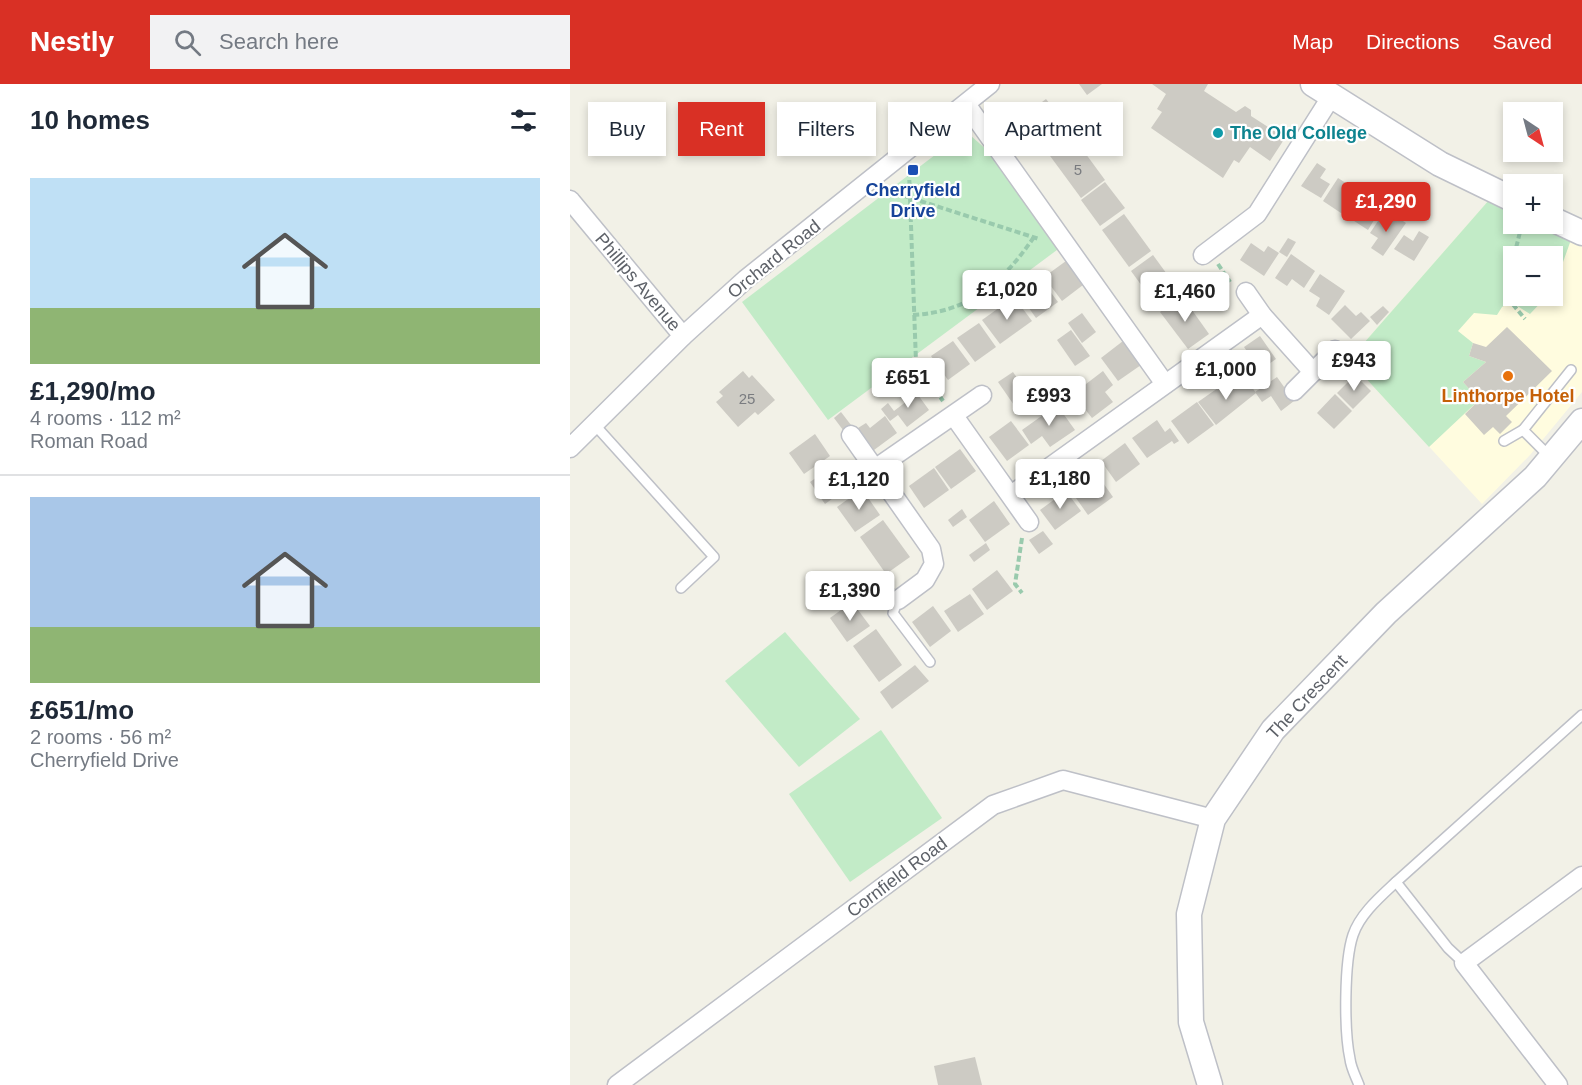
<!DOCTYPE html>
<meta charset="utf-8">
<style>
:root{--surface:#fff;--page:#f2f2f3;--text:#1f2937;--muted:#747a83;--line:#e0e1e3;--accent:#d93025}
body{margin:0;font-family:Arial,sans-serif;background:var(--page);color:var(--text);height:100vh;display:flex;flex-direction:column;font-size:22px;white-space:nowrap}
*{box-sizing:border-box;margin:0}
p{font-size:20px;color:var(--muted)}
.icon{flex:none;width:33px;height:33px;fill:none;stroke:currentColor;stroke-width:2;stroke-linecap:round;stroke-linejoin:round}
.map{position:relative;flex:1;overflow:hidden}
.sheet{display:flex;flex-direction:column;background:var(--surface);width:570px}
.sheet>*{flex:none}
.banner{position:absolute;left:18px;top:18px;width:570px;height:54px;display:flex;gap:12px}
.needle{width:39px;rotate:144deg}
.buttons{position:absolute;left:933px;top:18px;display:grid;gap:12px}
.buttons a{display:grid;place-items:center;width:60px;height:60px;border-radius:0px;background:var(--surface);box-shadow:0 3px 9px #0003;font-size:30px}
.price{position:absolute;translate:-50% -51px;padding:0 14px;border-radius:6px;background:#fff;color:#222;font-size:20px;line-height:39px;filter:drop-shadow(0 2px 3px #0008)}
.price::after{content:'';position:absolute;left:50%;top:36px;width:18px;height:14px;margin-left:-9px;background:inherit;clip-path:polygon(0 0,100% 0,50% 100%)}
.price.active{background:var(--accent);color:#fff}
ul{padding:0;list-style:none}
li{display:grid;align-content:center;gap:12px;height:318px;padding:0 30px}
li+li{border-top:2px solid var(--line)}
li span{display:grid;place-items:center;height:186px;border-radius:0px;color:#555}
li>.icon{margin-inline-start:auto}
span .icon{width:108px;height:108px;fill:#fffc;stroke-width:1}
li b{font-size:26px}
h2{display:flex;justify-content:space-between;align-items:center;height:72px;padding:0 30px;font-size:26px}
.chip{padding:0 21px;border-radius:0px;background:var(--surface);box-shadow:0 3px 9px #0003;font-size:21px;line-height:54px}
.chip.active{background:var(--accent);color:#fff}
header{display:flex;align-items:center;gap:36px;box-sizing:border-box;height:84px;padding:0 30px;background:var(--accent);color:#fff}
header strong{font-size:28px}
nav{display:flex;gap:33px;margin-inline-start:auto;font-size:21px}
.search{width:420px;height:54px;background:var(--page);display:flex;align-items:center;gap:15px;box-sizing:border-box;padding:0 21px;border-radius:0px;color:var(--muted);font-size:22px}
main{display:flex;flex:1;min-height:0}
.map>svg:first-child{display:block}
.commercial{fill:#fffcdf;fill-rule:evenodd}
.green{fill:#c2ebc7}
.building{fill:#cdcbc4}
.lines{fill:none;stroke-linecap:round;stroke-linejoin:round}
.service-casing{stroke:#bec0c7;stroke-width:12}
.minor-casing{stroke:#bec0c7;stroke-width:21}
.tertiary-casing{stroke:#bec0c7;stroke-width:27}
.path{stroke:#99caad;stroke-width:4;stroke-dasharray:6 3;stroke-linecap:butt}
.service{stroke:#fff;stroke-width:9}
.minor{stroke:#fff;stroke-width:18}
.tertiary{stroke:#fff;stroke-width:24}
.culture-dot{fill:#0f9aa8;stroke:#fff;stroke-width:2}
.transit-dot{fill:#1a4fb4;stroke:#fff;stroke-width:2}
.food-dot{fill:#e8710a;stroke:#fff;stroke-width:2}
.labels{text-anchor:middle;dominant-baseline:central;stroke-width:4.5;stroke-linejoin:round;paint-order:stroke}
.number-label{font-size:15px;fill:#7a7c80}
.culture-label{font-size:18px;font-weight:bold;fill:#0d838f;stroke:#fff;text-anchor:start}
.transit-label{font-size:18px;font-weight:bold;fill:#164399;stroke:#fff}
.street-label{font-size:18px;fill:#5e6269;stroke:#fff}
.food-label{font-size:18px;font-weight:bold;fill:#c56008;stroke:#fff}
</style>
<header>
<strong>Nestly</strong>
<div class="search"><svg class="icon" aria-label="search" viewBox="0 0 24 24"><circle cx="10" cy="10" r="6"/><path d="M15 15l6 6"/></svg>Search here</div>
<nav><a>Map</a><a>Directions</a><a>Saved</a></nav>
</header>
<main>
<section class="sheet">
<h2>10 homes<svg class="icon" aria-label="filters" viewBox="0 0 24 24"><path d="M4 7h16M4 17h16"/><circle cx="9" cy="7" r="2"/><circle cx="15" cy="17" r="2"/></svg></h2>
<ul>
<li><span style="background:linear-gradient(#bfe0f5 70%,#8fb573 0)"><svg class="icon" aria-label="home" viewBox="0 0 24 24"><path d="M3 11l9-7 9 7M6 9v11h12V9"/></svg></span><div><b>£1,290/mo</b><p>4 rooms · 112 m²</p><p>Roman Road</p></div></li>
<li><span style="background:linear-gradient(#a9c7e8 70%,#8fb573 0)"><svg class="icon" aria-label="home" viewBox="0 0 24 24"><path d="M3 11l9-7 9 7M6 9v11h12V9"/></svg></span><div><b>£651/mo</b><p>2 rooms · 56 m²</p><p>Cherryfield Drive</p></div></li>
</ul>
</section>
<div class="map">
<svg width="1012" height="1001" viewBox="0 0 1012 1001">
<rect width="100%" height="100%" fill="#f2f1e7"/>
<path class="commercial" d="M919 116 944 140H971L1012 157V308L960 371 912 420 779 276ZM944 172H982V212H944Z"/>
<g class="green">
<polygon points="400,51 418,67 491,163 258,336 172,218 382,58"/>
<polygon points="919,116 943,127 944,140 971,140 1002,153 983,206 982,172 944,172 944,212 977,212 960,230 941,218 932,223 927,231 904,229 888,247 903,259 899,272 916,278 893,298 909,316 859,363 779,276"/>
<polygon points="215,548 290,635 229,683 155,597"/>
<polygon points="311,646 372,734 280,798 219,710"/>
</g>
<g class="building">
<polygon points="509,0 532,0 517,11"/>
<polygon points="582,0 638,0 634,7 666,28 675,22 681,26 681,32 715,54 700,77 680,63 669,79 664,76 653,94 581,44 592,28 587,25 596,10"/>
<polygon points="476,15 496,41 471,59 452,33"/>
<polygon points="496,43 535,96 511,114 472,61"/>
<polygon points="747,79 756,85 750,94 760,100 751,114 731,102"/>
<polygon points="768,94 782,103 779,108 786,112 774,131 753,117"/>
<polygon points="535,98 555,124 530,142 511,116"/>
<polygon points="797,114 812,123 798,146 778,133 789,116 794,119"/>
<polygon points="554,130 581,167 559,183 532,146"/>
<polygon points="822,130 836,139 813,172 801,164 808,154 800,149 812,131 818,135"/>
<polygon points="849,147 859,153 844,177 824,165 834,151 843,157"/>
<polygon points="718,154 726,158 717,173 709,168"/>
<polygon points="681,159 694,168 698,162 709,169 694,192 670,176"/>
<polygon points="721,170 745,187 734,204 722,195 717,202 705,194"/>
<polygon points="583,171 610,208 588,224 561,187"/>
<polygon points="496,177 513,201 492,217 474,193"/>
<polygon points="750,190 775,207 759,231 746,222 750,214 739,207"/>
<polygon points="470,194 488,218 466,234 449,210"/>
<polygon points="612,212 639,250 618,265 590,228"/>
<polygon points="444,213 462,237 430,260 412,236"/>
<polygon points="775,221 786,232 791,228 800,237 781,255 761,235"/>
<polygon points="813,222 819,228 807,241 800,233"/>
<polygon points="512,229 526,248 512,259 498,239"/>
<polygon points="409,239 426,263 405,278 387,254"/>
<polygon points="937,243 982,287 936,332 942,338 930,350 923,343 914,351 895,330 909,316 893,298 916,278 899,272 903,259 916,263"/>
<polygon points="501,246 520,272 505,282 487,256"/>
<polygon points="690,252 706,275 684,291 677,280 683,276 674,263"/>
<polygon points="383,257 400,280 378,296 361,272"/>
<polygon points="553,257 571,281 548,297 531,274"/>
<polygon points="173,287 179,294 182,291 205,316 188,331 185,328 168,343 146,318 153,312 149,308"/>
<polygon points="533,287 543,301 535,308 543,318 522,334 503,310"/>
<polygon points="443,288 461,314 446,324 428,298"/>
<polygon points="785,291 801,307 783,325 767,309"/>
<polygon points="707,293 724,317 711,327 701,312 692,318 685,308"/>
<polygon points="677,296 686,309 646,341 628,318 655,299 660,307"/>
<polygon points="343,304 359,326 337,343 328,331 320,337 311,325 318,319 324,327 337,317 333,312"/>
<polygon points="765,310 782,327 764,345 747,329"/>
<polygon points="627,318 644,341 618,360 601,337"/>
<polygon points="487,321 505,346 480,363 472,352 461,360 452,346"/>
<polygon points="271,328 281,341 273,346 264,334"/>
<polygon points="315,332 327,349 304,366 288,344 296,339 300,344"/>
<polygon points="587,336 595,348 600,344 609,357 604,360 602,357 577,374 562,354"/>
<polygon points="441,337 459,361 437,377 419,353"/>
<polygon points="245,350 260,372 234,390 219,369"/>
<polygon points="555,359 570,380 546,398 531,377"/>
<polygon points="390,365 406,387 381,405 365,383"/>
<polygon points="266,380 281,401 255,420 240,398"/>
<polygon points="364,384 379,406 354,424 339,402"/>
<polygon points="526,389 543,413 518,431 501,407"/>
<polygon points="292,405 310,431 285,448 267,423"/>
<polygon points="496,407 511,427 485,446 470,426"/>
<polygon points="424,417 440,440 415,458 399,436"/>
<polygon points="392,425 397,433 383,443 378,436"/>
<polygon points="313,436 340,473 316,490 290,453"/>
<polygon points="473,447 483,460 469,470 459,456"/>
<polygon points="416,459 420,466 404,478 399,471"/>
<polygon points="427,486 443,507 417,526 402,505"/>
<polygon points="315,492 325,505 310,516 301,503"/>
<polygon points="400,510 414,530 388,548 374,527"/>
<polygon points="282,518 300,542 277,558 260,534"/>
<polygon points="363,522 381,547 360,563 342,538"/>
<polygon points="306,545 332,581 309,598 283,562"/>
<polygon points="345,581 359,597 322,625 310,608"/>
<polygon points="405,973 412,1001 368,1001 364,982"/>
</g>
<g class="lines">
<defs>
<g id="service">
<polyline points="24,340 144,473 111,504"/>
<polyline points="934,357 953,346"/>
<polyline points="979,372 953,346 1001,286"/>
<polyline points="328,516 323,529 360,578"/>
<polyline points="826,798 878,864 894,879"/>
<path d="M789 1001C786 993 781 984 780 975 774 947 774 878 783 851 790 830 810 813 826 798L1012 631"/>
</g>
<g id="minor">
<polyline points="396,20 595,300"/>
<polyline points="0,116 113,252"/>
<polyline points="633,171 687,130 761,13"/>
<polyline points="676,208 692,231 743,288"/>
<polyline points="724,307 765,266"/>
<polyline points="384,332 459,438"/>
<polyline points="281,351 361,465 364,480 355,496 328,516"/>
<polyline points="0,364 113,252 176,195 420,0"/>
<polyline points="305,385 412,311"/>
<polyline points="441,411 692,231"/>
<polyline points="47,1001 423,721 493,696 643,735"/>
<polyline points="988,1001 894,879 1012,792"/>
</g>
<g id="tertiary">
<polyline points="743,0 870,80 944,116"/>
<polyline points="982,135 1012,149"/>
<polyline points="640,1001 621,938 619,830 643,735 703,646 816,529 965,393 1012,337"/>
</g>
</defs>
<use href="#service" class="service-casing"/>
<use href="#minor" class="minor-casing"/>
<use href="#tertiary" class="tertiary-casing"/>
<g class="path">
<polyline points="339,87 346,278 373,317"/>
<polyline points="316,106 469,155"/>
<polyline points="944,172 952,140"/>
<polyline points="944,176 941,218 955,235"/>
<polyline points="648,180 660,198"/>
<path d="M343 231C400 228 433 198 464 153"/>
<polyline points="452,454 445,500 452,509"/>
</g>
<use href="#service" class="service"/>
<use href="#minor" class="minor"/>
<use href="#tertiary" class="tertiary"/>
</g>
<circle class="culture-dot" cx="648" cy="49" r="6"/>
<rect class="transit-dot" x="337" y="80" width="12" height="12" rx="3"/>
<circle class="food-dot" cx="938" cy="292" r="6"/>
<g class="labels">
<g class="number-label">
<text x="508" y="85">5</text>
<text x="177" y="314">25</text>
</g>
<g class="culture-label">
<text x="660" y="49">The Old College</text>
</g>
<g class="transit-label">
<text x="343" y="106">Cherryfield<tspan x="343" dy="21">Drive</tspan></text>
</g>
<g class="street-label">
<text transform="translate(204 175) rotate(-39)">Orchard Road</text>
<text transform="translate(68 198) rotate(50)">Phillips Avenue</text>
<text transform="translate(737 613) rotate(-47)">The Crescent</text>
<text transform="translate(327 793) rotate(-37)">Cornfield Road</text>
</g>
<g class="food-label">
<text x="938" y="312">Linthorpe Hotel</text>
</g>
</g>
</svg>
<div class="buttons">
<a><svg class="needle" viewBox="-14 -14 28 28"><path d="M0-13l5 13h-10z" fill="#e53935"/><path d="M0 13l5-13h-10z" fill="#747a83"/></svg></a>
<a>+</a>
<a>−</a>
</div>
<b class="price active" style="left:816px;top:149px">£1,290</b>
<b class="price" style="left:437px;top:237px">£1,020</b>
<b class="price" style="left:615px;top:239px">£1,460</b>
<b class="price" style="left:784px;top:308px">£943</b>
<b class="price" style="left:656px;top:317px">£1,000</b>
<b class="price" style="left:338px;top:325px">£651</b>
<b class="price" style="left:479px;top:343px">£993</b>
<b class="price" style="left:490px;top:426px">£1,180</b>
<b class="price" style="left:289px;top:427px">£1,120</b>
<b class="price" style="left:280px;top:538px">£1,390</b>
<div class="banner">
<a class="chip">Buy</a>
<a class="chip active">Rent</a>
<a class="chip">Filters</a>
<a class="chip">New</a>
<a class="chip">Apartment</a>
</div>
</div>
</main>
